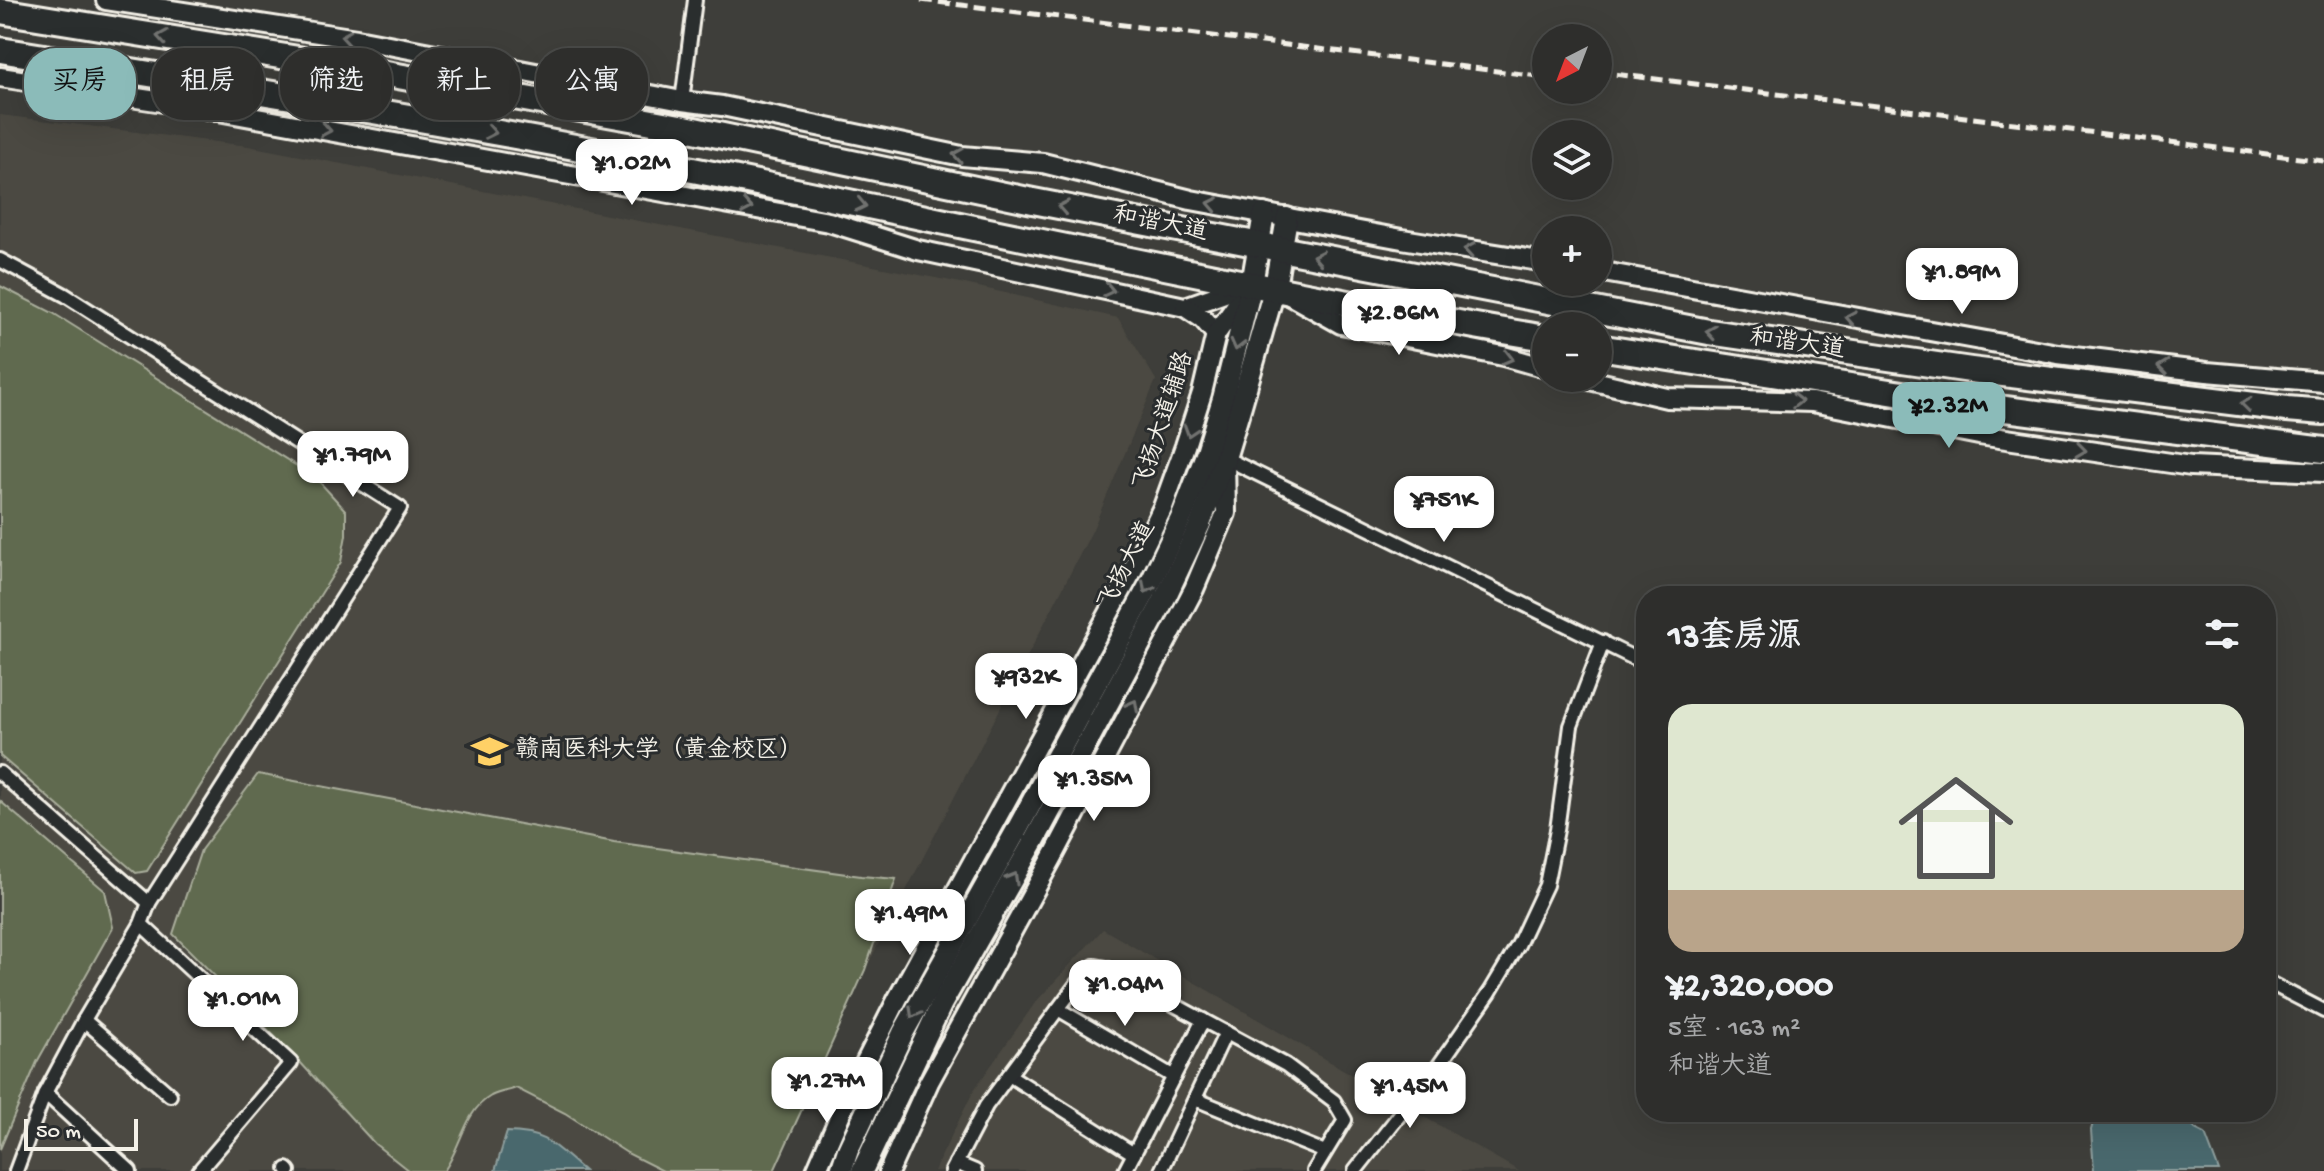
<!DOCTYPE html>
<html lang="zh">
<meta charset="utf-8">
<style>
:root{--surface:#2e2e2c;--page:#363634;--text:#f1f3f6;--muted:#a7a8a9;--line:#494a48;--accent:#8bbbb9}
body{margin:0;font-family:"Gochi Hand","LXGW WenKai TC",sans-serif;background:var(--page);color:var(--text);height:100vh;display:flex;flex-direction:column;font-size:30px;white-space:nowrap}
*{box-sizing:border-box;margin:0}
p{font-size:26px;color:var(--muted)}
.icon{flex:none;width:44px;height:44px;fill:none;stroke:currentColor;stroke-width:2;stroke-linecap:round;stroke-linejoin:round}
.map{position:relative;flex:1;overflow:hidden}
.sheet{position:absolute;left:1636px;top:586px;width:640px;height:536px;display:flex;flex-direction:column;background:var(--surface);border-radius:32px;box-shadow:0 8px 32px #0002,0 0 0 2px var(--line)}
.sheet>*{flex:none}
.guide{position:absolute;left:24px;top:48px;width:760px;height:72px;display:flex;gap:16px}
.needle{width:52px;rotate:222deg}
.controls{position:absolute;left:1532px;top:24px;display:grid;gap:16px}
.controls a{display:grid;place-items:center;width:80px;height:80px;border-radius:50%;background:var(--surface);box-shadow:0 8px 32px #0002,0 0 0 2px var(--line);font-size:40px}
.scale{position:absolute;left:24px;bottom:20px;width:114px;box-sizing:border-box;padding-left:8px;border:4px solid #f4f1e8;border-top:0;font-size:22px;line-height:28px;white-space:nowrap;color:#f4f1e8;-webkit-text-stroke:6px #2a2d2e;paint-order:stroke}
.price{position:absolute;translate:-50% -68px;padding:0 18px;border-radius:16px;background:#fff;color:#222;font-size:26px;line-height:52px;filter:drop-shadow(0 2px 4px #0008)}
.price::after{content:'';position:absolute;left:50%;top:48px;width:24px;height:18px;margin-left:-12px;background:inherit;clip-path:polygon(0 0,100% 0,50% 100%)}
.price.active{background:var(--accent);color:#111}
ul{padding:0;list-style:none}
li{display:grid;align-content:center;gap:16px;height:424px;padding:0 32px}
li+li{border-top:2px solid var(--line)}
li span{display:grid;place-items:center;height:248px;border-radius:24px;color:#555}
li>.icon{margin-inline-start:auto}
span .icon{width:144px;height:144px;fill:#fffc;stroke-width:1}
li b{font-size:34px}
h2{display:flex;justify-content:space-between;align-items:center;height:96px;padding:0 32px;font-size:34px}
.pill{padding:0 28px;border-radius:32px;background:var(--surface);box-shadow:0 8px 32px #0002,0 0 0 2px var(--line);font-size:28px;line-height:72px}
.pill.active{background:var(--accent);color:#111}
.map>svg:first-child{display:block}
.built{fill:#4c4a42}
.green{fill:#616a50;stroke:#aaae9c;stroke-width:2}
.water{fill:#4a686d;stroke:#8e9f9e;stroke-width:2}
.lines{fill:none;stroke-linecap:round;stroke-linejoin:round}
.street-casing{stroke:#f4f1e8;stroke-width:18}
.secondary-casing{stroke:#f4f1e8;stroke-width:24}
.primary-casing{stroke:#f4f1e8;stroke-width:26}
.highway-casing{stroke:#f4f1e8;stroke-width:30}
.street{stroke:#2a2d2e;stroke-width:12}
.secondary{stroke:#2a2d2e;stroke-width:18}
.primary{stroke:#2a2d2e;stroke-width:20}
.highway{stroke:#2a2d2e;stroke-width:24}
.rail{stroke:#f4f1e8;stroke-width:5;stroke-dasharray:12 6;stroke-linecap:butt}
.oneway{stroke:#71726f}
.labels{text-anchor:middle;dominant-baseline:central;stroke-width:6;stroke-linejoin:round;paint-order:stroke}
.street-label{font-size:24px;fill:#f4f1e8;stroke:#2a2d2e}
.poi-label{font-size:24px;fill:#f4f1e8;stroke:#2a2d2e;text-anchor:start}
</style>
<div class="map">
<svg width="2324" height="1171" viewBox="0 0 2324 1171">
<rect width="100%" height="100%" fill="#3e3e3a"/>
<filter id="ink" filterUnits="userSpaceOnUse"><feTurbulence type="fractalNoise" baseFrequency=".0125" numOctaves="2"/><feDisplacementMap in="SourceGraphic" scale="16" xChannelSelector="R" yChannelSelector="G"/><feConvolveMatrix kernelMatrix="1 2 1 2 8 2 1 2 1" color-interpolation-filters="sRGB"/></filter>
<g filter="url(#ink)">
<g class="built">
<polygon points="0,115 248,146 951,281 1118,318 1156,380 1092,531 865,970 774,1171 0,1171"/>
<polygon points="1103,929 1433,1122 1519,1171 934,1171 974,1090 1035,1003"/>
</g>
<g class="green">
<polygon points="0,286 53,313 316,478 346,511 346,535 341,562 147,871 136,873 0,756"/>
<path d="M258 774 614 842 861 876 896 879 865 970 774 1171H663L627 1153 565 1113 516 1088C508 1091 499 1092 491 1096 464 1111 461 1148 444 1171H409L375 1144 299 1061 173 934 201 850Z"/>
<polygon points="0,801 105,891 113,927 37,1062 0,1149"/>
</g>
<g class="water">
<polygon points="2096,1112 2184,1112 2195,1129 2205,1134 2219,1171 2094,1171 2091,1130"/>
<path d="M507 1132C547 1132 555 1147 584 1171H495Z"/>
</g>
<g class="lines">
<defs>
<g id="street">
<polyline points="682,101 695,0"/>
<polyline points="0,260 65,295 400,508 149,903 141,924 84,1020 45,1093 16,1171"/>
<polyline points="1225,458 1646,664"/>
<polyline points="0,773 149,903"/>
<polyline points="141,924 291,1063 199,1171"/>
<polyline points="2266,981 2324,1011"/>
<polyline points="1058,1009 1174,1077"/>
<polyline points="84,1020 170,1095"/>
<polyline points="1009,1075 1134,1154"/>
<polyline points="45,1093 130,1171"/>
<polyline points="1195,1099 1325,1152"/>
<polyline points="956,1163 975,1171"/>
<polyline points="287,1169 289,1171"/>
<polyline points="952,1171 986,1106 1087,970 1094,966 1106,968 1286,1065 1334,1101 1345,1120 1314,1171"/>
<polyline points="1125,1171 1203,1020"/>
<polyline points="1161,1171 1226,1032"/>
<polyline points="1355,1171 1437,1068 1490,992 1518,945 1546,885 1557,830 1571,726 1603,642"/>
</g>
<g id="secondary">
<polyline points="106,0 357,39 682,101 722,106 962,156 1043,163 1191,200 1402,239 1546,262"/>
<polyline points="0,77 202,108 829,222 918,250 1185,307 1250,284"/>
<polyline points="1598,271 2058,354 2207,372 2324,382"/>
<polyline points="1291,296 1341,324 1503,356 1546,368"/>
<polyline points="1185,307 1203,319 1216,334"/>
<polyline points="1581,378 1667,398 1812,402 1979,435 2191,466 2324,472"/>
<polyline points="816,1171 847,1099 898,998 1130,575 1163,507 1185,446 1202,393 1216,334 1250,286"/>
<polyline points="889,1171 929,1082 1055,853 1194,589 1226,513 1225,460"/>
</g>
<g id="primary">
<polyline points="841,1171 848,1150 903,1033 1018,828 1152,580 1183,514 1207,452 1223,399 1252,284 1264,214"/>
<polyline points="862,1171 942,1003 1034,841 1167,594 1200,524 1225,458 1241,405 1275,287 1287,218"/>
</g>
<g id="highway">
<polyline points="0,11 348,67 680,127 1033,201 1709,332 1971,370 2287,409 2324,412"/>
<path d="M0 50C226 86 453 122 678 167 967 225 1255 290 1546 338"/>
<polyline points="1598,347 1967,404 2324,450"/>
</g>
</defs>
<use href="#street" class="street-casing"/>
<use href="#secondary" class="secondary-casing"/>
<use href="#primary" class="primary-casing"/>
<use href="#highway" class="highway-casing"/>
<use href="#street" class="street"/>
<use href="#secondary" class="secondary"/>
<use href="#primary" class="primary"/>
<use href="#highway" class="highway"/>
<g class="rail">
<polyline points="921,0 1546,77"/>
<polyline points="1598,72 2324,161"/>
</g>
</g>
<defs><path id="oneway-chevron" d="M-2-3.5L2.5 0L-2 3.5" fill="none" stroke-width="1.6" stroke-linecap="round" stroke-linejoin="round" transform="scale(2)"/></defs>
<g class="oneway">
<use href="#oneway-chevron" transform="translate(162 37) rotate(-171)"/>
<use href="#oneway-chevron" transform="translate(346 37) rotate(-171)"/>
<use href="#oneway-chevron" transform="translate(326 130) rotate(10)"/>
<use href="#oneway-chevron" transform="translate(491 132) rotate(11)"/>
<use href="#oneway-chevron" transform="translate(958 155) rotate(-171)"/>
<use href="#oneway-chevron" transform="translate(1213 204) rotate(-169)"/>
<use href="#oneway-chevron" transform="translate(861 205) rotate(12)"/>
<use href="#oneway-chevron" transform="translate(747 207) rotate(10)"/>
<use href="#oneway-chevron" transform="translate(1063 207) rotate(-169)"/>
<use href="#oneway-chevron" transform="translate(1469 250) rotate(-171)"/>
<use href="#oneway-chevron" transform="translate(1318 257) rotate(-169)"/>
<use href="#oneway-chevron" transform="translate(1109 290) rotate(13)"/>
<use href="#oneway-chevron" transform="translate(1851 318) rotate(-170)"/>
<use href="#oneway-chevron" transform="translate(1711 332) rotate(-171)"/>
<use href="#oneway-chevron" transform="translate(1237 345) rotate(104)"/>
<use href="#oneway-chevron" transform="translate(1508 358) rotate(14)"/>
<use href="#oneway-chevron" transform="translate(2163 367) rotate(-173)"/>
<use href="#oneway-chevron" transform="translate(1797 401) rotate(1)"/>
<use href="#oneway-chevron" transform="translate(2246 404) rotate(-173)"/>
<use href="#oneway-chevron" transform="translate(1190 431) rotate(108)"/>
<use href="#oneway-chevron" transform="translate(2081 450) rotate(8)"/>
<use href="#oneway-chevron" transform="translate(1147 588) rotate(118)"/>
<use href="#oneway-chevron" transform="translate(1133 705) rotate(-62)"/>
<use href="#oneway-chevron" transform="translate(1013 878) rotate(-60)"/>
<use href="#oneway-chevron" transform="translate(914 1013) rotate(119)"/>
</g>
</g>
<defs>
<symbol id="university-bare" viewBox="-9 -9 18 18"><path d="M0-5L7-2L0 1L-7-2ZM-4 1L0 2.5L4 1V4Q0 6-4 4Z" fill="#ffd166" stroke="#2a2d2e" stroke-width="2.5" paint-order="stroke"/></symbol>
</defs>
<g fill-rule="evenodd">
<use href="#university-bare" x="464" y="726" width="51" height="51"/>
</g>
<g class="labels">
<g class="street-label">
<text transform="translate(1160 225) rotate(11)">和谐大道</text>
<text transform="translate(1797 345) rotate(8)">和谐大道</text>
<text transform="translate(1165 421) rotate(-72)">飞扬大道辅路</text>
<text transform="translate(1128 566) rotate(-63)">飞扬大道</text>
</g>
<g class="poi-label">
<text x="515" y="751">赣南医科大学（黄金校区）</text>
</g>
</g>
</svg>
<div class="controls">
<a><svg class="needle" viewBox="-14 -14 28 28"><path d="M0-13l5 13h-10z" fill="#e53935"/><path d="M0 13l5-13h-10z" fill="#a7a8a9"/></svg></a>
<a><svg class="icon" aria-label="layers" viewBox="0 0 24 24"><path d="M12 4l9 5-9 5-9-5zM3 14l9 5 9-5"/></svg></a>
<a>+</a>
<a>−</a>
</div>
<div class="scale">50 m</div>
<b class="price" style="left:632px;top:207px">¥1.02M</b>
<b class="price" style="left:1962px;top:316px">¥1.89M</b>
<b class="price" style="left:1399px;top:357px">¥2.86M</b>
<b class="price active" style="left:1949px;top:450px">¥2.32M</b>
<b class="price" style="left:353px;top:499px">¥1.79M</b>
<b class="price" style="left:1444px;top:544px">¥751K</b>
<b class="price" style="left:1026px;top:721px">¥932K</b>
<b class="price" style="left:1094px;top:823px">¥1.35M</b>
<b class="price" style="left:910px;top:957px">¥1.49M</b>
<b class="price" style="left:1125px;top:1028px">¥1.04M</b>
<b class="price" style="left:243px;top:1043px">¥1.01M</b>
<b class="price" style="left:827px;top:1125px">¥1.27M</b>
<b class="price" style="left:1410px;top:1130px">¥1.45M</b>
<div class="guide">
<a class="pill active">买房</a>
<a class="pill">租房</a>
<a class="pill">筛选</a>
<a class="pill">新上</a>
<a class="pill">公寓</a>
</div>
<section class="sheet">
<h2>13套房源<svg class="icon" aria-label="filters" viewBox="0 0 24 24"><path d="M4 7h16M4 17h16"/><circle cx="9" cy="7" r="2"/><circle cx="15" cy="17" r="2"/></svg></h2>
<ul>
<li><span style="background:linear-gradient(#dfe7d0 75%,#b9a48a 0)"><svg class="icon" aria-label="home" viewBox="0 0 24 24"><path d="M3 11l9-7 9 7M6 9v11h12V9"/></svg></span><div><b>¥2,320,000</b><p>5室 · 163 m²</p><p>和谐大道</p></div></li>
</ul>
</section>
</div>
